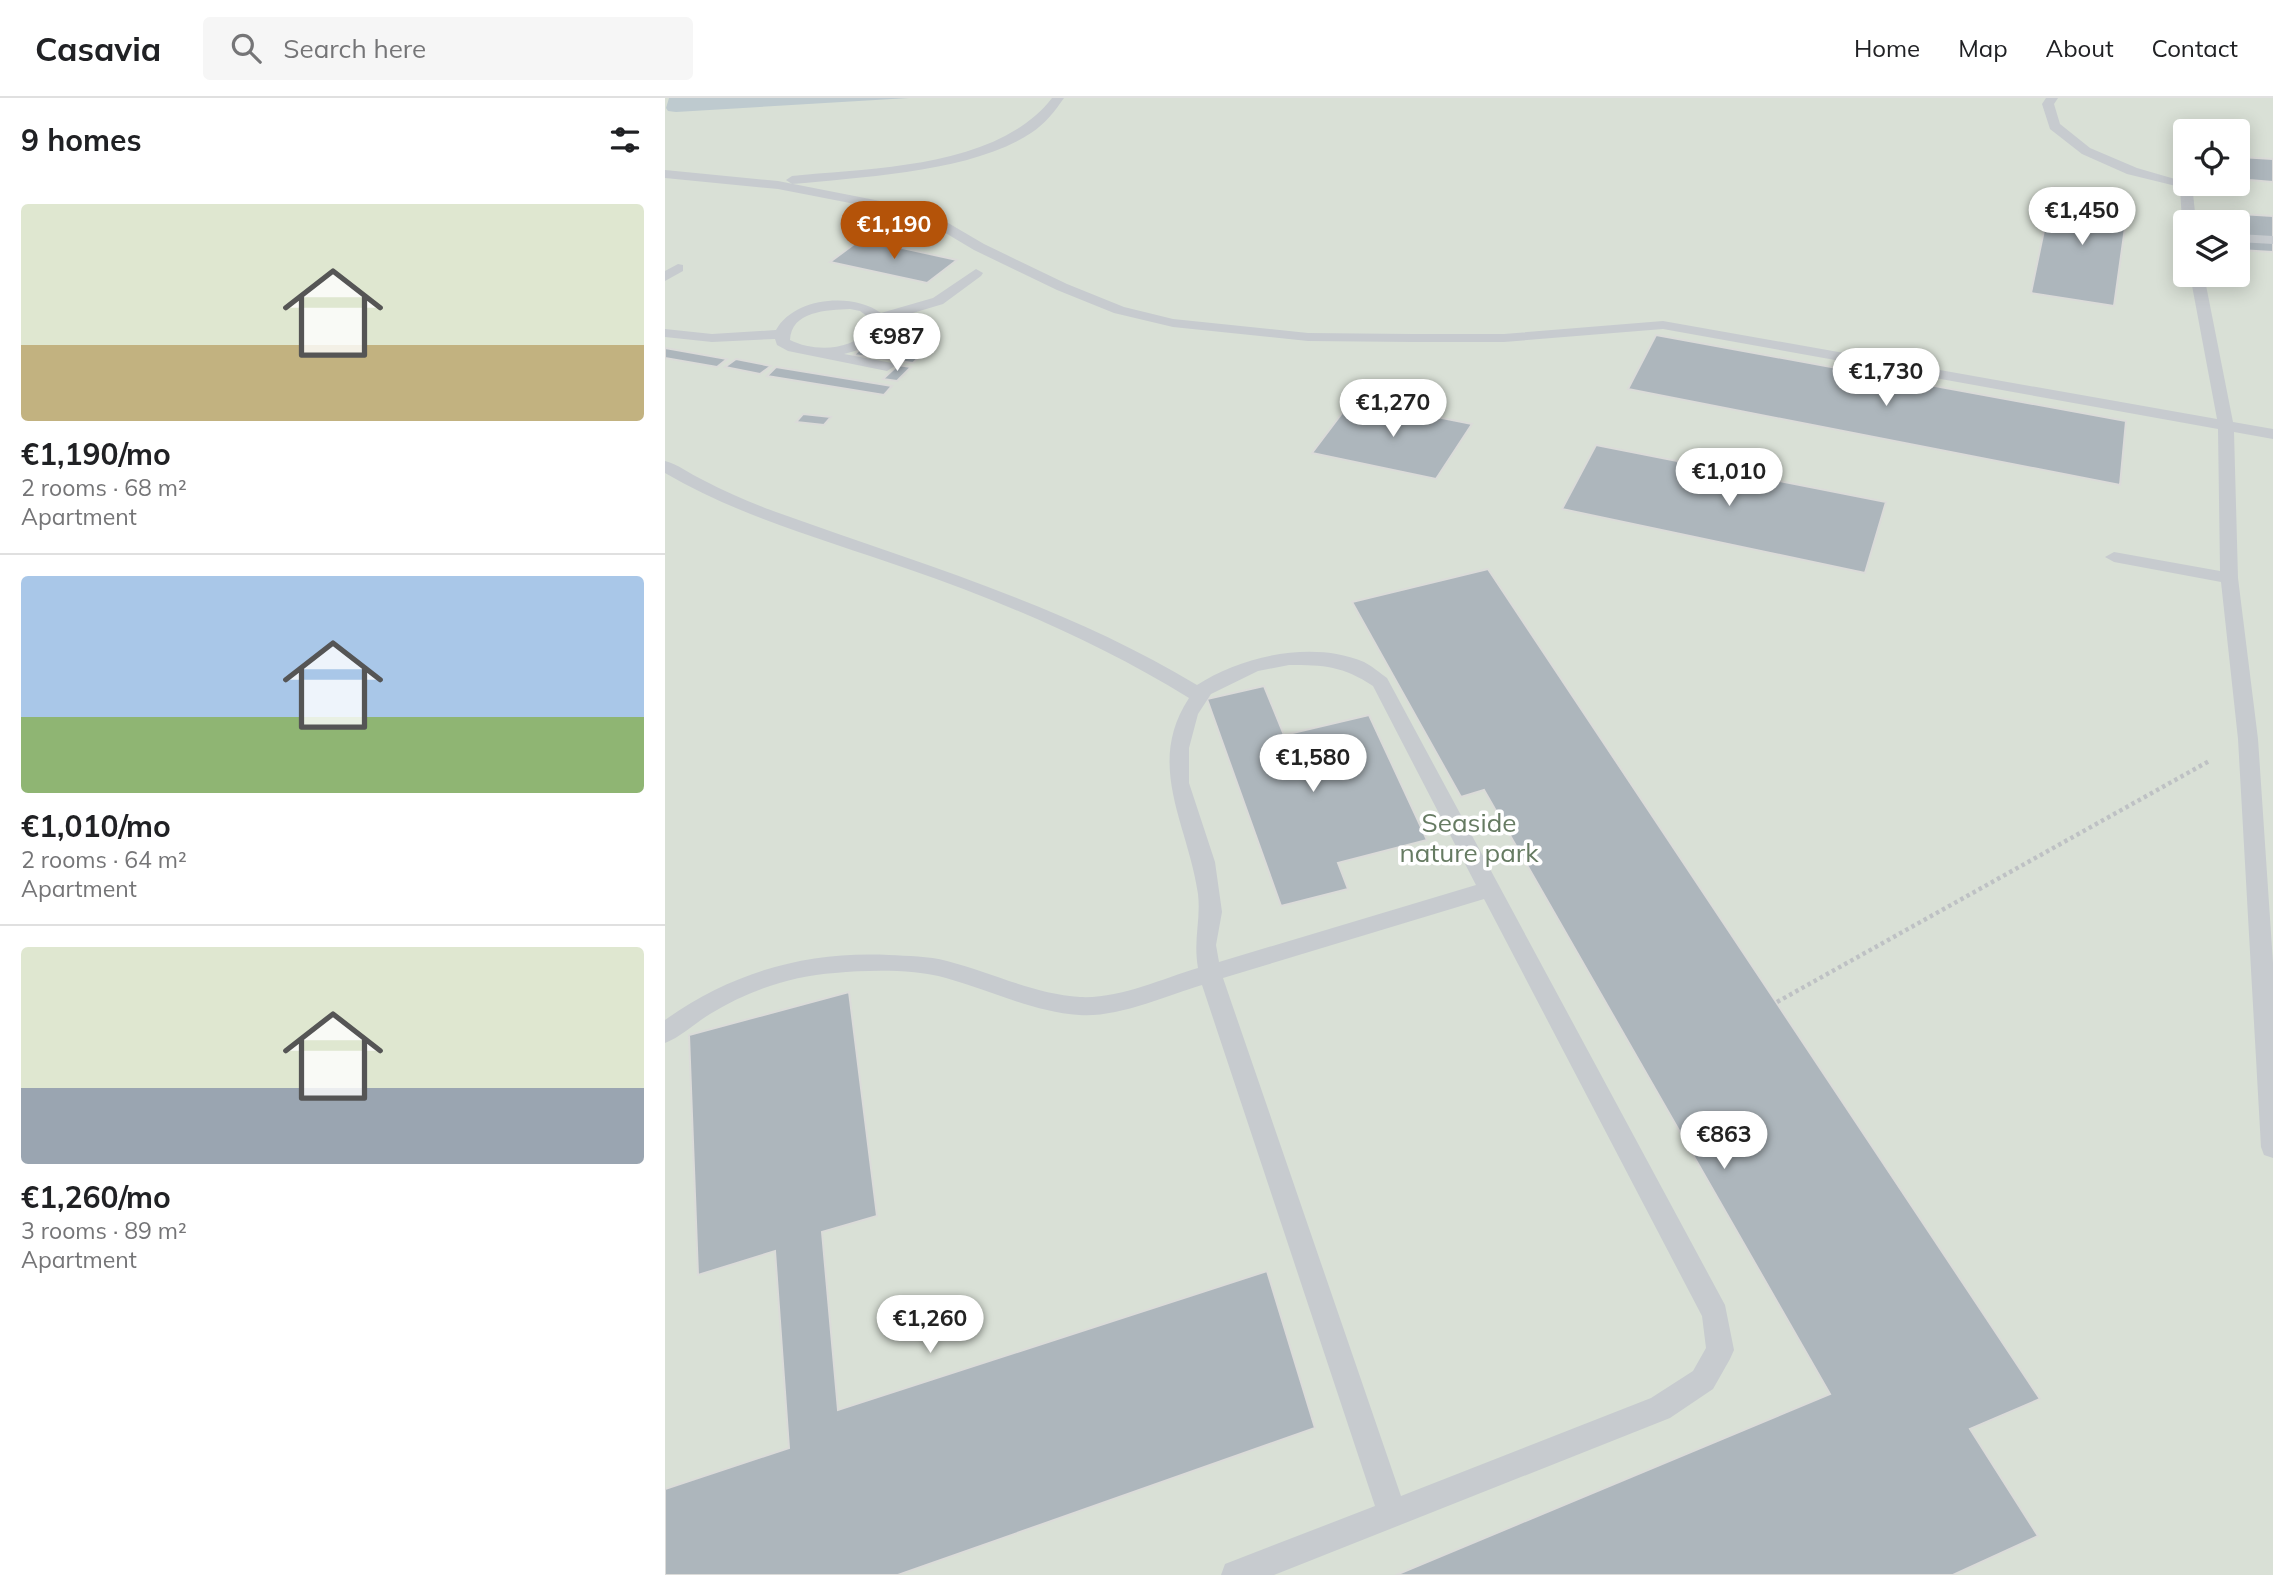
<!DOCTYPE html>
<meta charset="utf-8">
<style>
:root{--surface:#fff;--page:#f6f6f6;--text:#202124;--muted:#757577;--line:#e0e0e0;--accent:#b45309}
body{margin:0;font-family:Mulish,sans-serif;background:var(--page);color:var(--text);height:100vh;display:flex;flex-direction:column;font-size:26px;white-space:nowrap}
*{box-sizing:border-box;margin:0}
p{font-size:23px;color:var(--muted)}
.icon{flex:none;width:38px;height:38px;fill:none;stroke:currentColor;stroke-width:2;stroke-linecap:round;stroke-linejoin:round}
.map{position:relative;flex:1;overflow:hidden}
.drawer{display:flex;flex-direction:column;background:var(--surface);width:665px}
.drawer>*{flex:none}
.tools{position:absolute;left:1508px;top:21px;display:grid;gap:14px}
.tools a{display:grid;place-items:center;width:77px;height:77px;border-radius:7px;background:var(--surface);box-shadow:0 4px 18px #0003;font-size:35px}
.price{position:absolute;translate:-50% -60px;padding:0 16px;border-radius:24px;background:#fff;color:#222;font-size:23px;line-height:46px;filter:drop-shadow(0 2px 4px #0008)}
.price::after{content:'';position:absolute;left:50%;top:42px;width:21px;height:16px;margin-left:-10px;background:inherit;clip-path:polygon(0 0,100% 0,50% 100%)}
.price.selected{background:var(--accent);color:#fff}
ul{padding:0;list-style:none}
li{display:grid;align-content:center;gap:14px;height:371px;padding:0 21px}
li+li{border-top:2px solid var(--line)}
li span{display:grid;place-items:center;height:217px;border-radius:7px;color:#555}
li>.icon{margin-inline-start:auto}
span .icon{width:126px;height:126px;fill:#fffc;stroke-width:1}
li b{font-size:30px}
h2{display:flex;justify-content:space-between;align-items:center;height:84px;padding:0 21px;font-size:30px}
header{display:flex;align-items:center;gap:42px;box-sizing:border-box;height:98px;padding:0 35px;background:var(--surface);border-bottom:2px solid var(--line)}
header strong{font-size:33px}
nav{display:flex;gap:38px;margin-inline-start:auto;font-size:24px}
.search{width:490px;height:63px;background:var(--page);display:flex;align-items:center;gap:18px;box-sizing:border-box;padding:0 24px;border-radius:7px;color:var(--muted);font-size:26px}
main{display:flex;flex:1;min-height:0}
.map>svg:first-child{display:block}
.green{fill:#d9e0d6;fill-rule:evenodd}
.water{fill:#becacf}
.building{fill:#adb6bc;stroke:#dbdbd9;stroke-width:2}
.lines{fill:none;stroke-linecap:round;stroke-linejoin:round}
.path{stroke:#bec1c4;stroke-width:4.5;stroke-dasharray:3.5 3.5;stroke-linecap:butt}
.service{fill:#c7cbcf;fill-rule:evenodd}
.labels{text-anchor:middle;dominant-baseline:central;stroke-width:7;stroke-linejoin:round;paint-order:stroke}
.park-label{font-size:26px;fill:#667b62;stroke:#fff}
</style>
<header>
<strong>Casavia</strong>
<div class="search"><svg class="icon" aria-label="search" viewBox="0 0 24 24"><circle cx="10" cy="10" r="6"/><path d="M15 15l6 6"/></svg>Search here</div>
<nav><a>Home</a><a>Map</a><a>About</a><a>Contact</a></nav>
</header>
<main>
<section class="drawer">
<h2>9 homes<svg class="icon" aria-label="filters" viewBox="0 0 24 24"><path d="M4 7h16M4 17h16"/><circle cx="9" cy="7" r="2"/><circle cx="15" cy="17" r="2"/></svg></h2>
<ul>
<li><span style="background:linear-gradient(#dfe7d0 65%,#c2b280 0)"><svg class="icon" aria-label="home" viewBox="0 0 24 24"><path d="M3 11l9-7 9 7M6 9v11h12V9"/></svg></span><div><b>€1,190/mo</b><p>2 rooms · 68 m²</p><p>Apartment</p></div></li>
<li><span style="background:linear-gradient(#a9c7e8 65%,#8fb573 0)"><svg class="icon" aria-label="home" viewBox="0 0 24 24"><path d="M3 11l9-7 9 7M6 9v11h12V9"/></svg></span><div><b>€1,010/mo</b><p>2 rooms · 64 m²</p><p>Apartment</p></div></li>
<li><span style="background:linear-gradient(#dfe7d0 65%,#9aa5b1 0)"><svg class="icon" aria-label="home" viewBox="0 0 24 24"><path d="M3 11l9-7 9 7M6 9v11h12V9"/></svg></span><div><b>€1,260/mo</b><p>3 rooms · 89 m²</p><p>Apartment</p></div></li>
</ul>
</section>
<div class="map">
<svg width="1608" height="1477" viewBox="0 0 1608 1477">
<rect width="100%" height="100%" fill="#f9faf7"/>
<path class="green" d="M0 0H1608V1477H0ZM1521 33H1573V86H1521ZM1521 124H1573V177H1521Z"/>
<polygon class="water" points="4,0 244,0 11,14 3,13 1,10"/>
<g class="building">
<polygon points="1575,59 1608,61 1608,84 1584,82"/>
<polygon points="1388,89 1464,101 1449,208 1366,195"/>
<polygon points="1559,115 1608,118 1608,154 1574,152 1573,124 1563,124"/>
<polygon points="196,141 292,162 262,185 165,164"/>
<polygon points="991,237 1461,323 1455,387 963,291"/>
<polygon points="199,247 257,256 248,265 189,257"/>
<polygon points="0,250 62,261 52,269 0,260"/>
<polygon points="71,261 106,268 95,276 60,269"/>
<polygon points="233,267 246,269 232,283 218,281"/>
<polygon points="111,269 227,288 219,297 102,278"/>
<polygon points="687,302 807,326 771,381 647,355"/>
<polygon points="138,316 166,319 159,327 131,324"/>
<polygon points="931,347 1221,404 1200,475 897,411"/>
<polygon points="823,471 1375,1301 1305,1331 1373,1438 1288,1477 731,1477 1165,1296 819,692 796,699 687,504"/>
<polygon points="599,588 619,637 704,617 762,742 673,765 683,791 616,808 542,601"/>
<polygon points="184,894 212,1118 157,1134 173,1312 602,1173 650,1330 233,1477 0,1477 0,1391 124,1350 110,1153 33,1177 24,937"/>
</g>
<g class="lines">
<polyline class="path" points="1112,904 1546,662"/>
<g class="service">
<path d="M387 0H399C390 13 380 26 366 35 307 74 197 79 127 86L121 82 127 78C208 70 333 70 387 0Z"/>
<polygon points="1381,0 1393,0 1389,6 1395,26 1425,50 1472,70 1527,86 1531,124 1521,124 1521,127 1517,124 1515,89 1462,76 1417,56 1385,31 1377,6"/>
<polygon points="0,72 113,83 261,112 319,146 402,186 459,209 508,221 643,235 747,236 839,236 998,223 1552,321 1525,177 1539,177 1568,324 1608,331 1608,341 1569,334 1573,480 1593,641 1608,865 1608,1060 1599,1057 1596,1049 1573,641 1556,484 1449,464 1440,459 1449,454 1555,473 1553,331 998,231 839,244 747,244 643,243 508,229 449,215 392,192 309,152 252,118 113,91 0,80"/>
<polygon points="1573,136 1608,138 1608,146 1573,144"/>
<polygon points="13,166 18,167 18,173 0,183 0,173"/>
<path d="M311 171 318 175 316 178 278 206 221 223C216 245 199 251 179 256L227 265 230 268 222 273 123 253 112 247 110 241 47 244 0 239V231L47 236 111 232C129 199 188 194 216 215L268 200ZM185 211 195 213 206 221 204 232C185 253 149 254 125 242 126 213 162 212 185 211Z"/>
<path d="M0 363C13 366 25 376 38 382 61 394 86 405 111 414 255 466 400 507 532 587 576 558 648 542 699 564 707 568 715 575 722 580L1060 1207 1069 1252 1065 1261 1048 1291 1005 1320 609 1477H556L560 1466 710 1408 537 887C501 898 452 920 414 917 368 914 325 892 281 880 247 871 205 872 170 875 125 878 83 893 45 916 30 925 16 939 0 945V922C67 874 142 853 224 857 243 858 263 858 282 863 325 874 369 896 415 899 454 901 496 881 533 870 528 841 536 823 533 796 523 726 480 667 524 600 435 545 341 505 243 471 161 442 75 419 0 375ZM624 567C659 567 678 568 708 588L811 787 554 864 551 847 557 814 550 764 524 685V650L533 616 546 596 593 573ZM819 801 1037 1218 1041 1250 1028 1273 986 1300 736 1398 558 880Z"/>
</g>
</g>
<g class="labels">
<g class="park-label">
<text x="804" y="724">Seaside<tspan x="804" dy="30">nature park</tspan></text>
</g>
</g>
</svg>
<div class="tools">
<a><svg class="icon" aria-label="locate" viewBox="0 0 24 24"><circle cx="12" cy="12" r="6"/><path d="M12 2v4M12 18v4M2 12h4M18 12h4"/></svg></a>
<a><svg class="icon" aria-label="layers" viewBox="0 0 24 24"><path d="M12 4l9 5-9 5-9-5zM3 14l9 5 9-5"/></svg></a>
</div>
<b class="price" style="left:1417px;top:149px">€1,450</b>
<b class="price selected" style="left:229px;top:163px">€1,190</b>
<b class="price" style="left:232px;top:275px">€987</b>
<b class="price" style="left:1221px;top:310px">€1,730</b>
<b class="price" style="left:728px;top:341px">€1,270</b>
<b class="price" style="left:1064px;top:410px">€1,010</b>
<b class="price" style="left:648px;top:696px">€1,580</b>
<b class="price" style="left:1059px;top:1073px">€863</b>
<b class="price" style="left:265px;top:1257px">€1,260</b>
</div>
</main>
